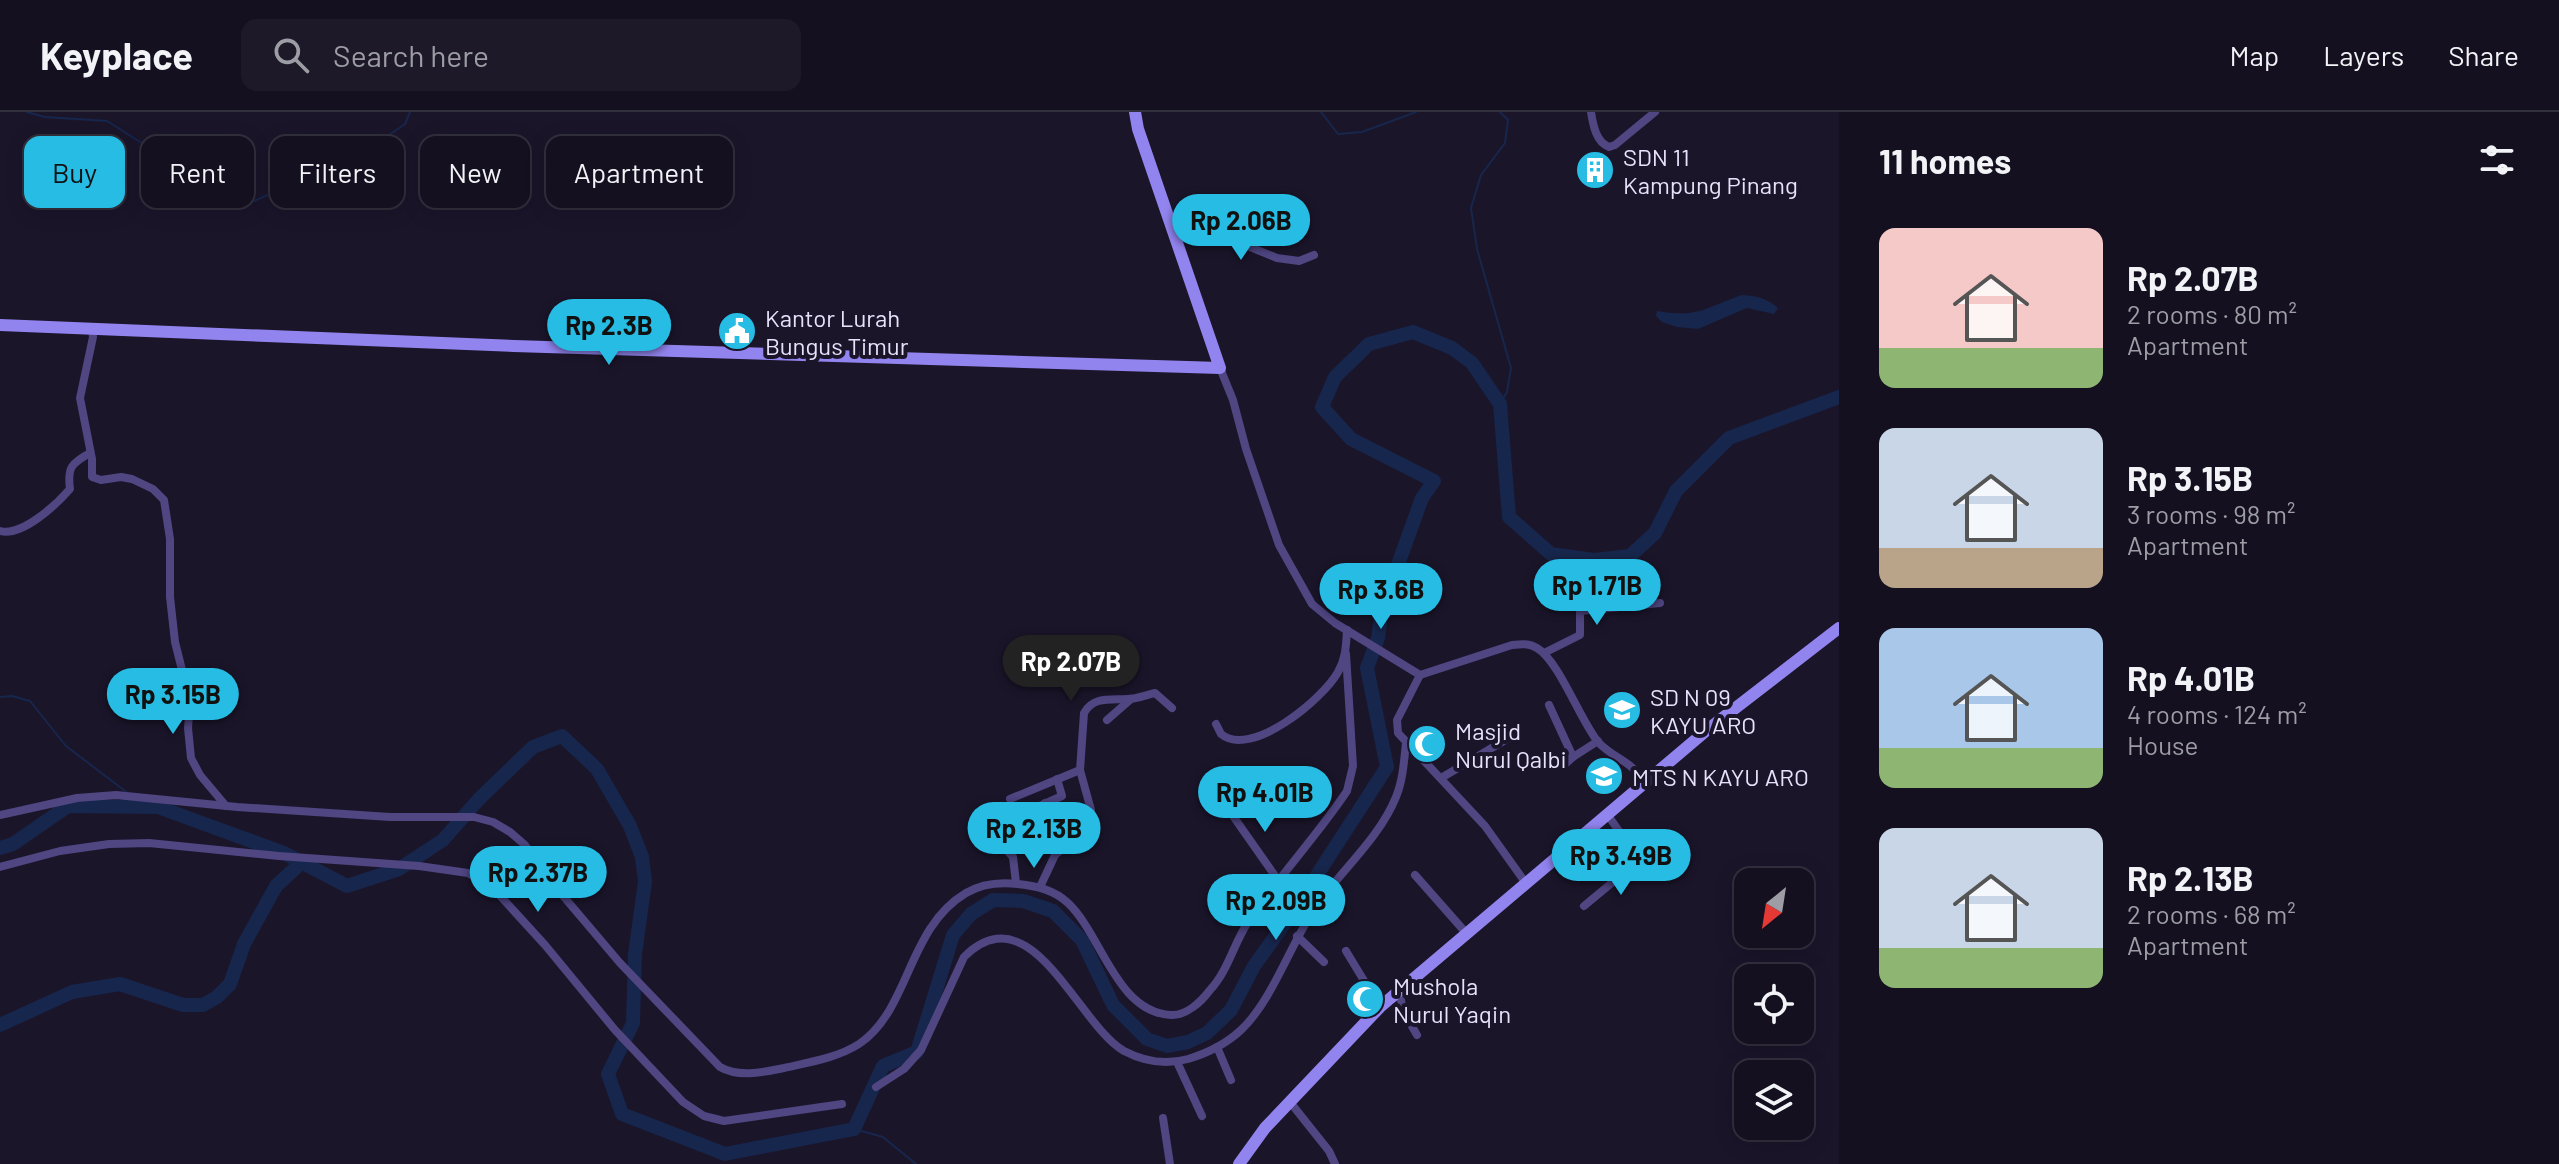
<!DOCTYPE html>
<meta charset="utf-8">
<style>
:root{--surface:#141020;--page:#1d1929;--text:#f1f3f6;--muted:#9d9da5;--line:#33303e;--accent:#26bce3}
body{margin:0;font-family:Barlow,sans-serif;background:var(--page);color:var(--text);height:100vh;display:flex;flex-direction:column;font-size:30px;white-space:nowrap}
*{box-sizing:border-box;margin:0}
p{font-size:26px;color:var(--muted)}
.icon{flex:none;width:44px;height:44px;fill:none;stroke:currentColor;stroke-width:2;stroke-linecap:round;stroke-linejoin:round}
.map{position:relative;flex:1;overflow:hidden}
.drawer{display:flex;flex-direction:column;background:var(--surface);width:720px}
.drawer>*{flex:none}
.top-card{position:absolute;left:24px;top:24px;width:760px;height:72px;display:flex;gap:16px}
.needle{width:52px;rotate:210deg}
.controls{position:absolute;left:1734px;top:756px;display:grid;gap:16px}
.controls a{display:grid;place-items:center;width:80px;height:80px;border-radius:16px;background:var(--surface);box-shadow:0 4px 20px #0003,0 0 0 2px var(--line);font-size:40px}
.price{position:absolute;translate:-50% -68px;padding:0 18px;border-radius:28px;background:var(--accent);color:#111;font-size:26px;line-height:52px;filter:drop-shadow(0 2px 4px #0008)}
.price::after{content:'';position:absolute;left:50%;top:48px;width:24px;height:18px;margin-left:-12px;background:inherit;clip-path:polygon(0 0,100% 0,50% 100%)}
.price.current{background:#222;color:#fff}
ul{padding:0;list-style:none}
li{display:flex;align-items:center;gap:24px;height:200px;padding:0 40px}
li span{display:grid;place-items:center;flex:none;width:224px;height:160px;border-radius:16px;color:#555}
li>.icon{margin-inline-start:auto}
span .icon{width:96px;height:96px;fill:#fffc;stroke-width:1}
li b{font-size:34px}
h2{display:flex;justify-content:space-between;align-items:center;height:96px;padding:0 40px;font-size:34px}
.pill{padding:0 28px;border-radius:16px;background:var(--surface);box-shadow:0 4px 20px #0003,0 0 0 2px var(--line);font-size:28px;line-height:72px}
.pill.current{background:var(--accent);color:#111}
header{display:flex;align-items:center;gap:48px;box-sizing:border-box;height:112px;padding:0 40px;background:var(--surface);border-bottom:2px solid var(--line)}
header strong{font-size:38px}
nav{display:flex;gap:44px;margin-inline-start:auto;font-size:28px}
.search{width:560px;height:72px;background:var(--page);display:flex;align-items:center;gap:20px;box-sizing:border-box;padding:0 28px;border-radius:16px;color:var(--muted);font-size:30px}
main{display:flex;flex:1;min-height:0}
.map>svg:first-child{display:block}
.water{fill:#17264c}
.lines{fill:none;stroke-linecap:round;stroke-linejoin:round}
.stream{stroke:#17264c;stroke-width:2}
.river{stroke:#17264c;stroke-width:14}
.street{stroke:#4f4682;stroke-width:8}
.secondary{stroke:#9284ef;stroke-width:12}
.labels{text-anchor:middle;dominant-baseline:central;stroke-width:8;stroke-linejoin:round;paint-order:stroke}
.poi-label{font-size:24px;fill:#e7e1fb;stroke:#1b152a;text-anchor:start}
</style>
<header>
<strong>Keyplace</strong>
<div class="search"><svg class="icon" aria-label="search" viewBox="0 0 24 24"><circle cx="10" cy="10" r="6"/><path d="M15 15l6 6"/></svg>Search here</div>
<nav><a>Map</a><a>Layers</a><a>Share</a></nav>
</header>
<main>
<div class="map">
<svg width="1839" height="1052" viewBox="0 0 1839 1052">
<rect width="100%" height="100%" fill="#1b152a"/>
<path class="water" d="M1742 183C1757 184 1767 186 1778 196L1774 202 1747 196 1698 217 1677 215 1662 210 1656 204 1657 199C1699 206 1704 196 1742 183Z"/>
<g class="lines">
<g class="stream">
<polyline points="27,0 45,5 107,9 167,47 213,82 254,89 367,38 405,12 410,0"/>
<polyline points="1321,0 1338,22 1362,20 1416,0"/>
<polyline points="1500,0 1508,8 1505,31 1481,63 1471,96 1477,137 1511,256 1507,280 1500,292"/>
<polyline points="0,585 12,584 30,589 66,634 129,682"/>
<polyline points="137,688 146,695"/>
<polyline points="854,1017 883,1025 916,1052"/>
</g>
<g class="river">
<polyline points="0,736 13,732 68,694 158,695 284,741 347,774 399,757 443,728 479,687 533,635 562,624 597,657 630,714 642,745 645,770 635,842 633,911 608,962 622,1002 725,1042 854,1017 883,954 917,940 953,823 971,802 993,788 1023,789 1053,799 1082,828 1113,893 1147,927 1167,934 1188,930 1207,921 1231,898 1254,854 1295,797 1387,655 1367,556 1378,526 1382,497 1422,386 1434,369 1351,327 1322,295 1335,265 1369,232 1413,220 1452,236 1472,251 1500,292 1509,405 1551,442 1594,448 1630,444 1655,421 1676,379 1729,326 1839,285"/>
<polyline points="0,913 72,880 120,872 183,893 203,893 217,885 230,872 244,832 276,774 302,750"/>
</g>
<g class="street">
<path d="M1591 0C1593 13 1596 30 1609 35L1615 33 1655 0"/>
<polyline points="1169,107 1228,126 1277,146 1299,149 1314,143"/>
<polyline points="92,217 93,225 80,286 92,347 92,365 101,368 121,365 132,367 153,377 164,388 170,427 170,485 175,530 190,590 188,616 191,646 200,663 226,694"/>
<polyline points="1220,256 1233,288 1246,337 1279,433 1312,492 1335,511 1420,563"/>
<path d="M0 419C22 425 57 392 70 377 67 355 72 351 90 341"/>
<polyline points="1544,541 1580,523 1580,499 1660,491"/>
<polyline points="1549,593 1573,645 1598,629"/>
<polyline points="1107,608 1131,587"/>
<path d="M1216 612 1221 622C1251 647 1323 587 1338 560 1346 546 1346 533 1347 518"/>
<polyline points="1563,654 1573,645"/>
<polyline points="1441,666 1507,627"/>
<path d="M1010 687 1080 658 1084 601C1093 584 1111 588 1127 587 1136 587 1146 583 1155 581L1172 596"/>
<polyline points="1045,691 1055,708"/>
<polyline points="1226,694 1278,768"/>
<polyline points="1031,698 1062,684 1057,667"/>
<path d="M0 703 77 686 116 683 237 695 390 705H474L493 710 510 720 525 733 553 772 620 851 720 955C739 966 764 960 784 956 810 950 837 946 859 932 910 898 907 816 966 781 981 772 1001 770 1018 772 1037 774 1054 778 1068 791 1102 823 1116 900 1171 903 1186 904 1201 890 1210 878 1228 859 1234 831 1248 810 1279 764 1317 724 1347 679L1353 654 1346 542"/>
<polyline points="999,721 1002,733 1013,745 1016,771"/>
<polyline points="0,755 60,739 109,732 149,731 279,744 419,754 468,761 493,776 545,833 615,918 683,990 704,1004 724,1009 842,992"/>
<polyline points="1415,763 1467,822"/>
<path d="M1525 770 1485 714 1398 621 1397 608 1420 563 1512 533C1521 532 1529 531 1537 536 1559 549 1580 608 1598 630 1614 647 1629 647 1645 670"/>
<polyline points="1040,775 1055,743 1078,724 1075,707 1091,698 1080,658"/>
<polyline points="1584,794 1631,755 1626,729 1607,702"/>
<polyline points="1297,824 1324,850"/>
<polyline points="1346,839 1380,895"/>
<polyline points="1399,878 1403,899 1417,923"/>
<polyline points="1217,935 1231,968"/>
<polyline points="1177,950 1202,1004"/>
<path d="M876 975 904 957 921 938 964 845C1031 778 1078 913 1124 939 1145 950 1166 953 1188 947 1208 941 1227 931 1241 918 1273 888 1291 830 1317 793 1342 758 1380 725 1396 685 1403 668 1404 649 1406 631"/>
<polyline points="1290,990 1329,1039 1335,1052"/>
<polyline points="1163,1006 1170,1052"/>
</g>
<g class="secondary">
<polyline points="0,213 514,234 1220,256 1138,17 1135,0"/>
<polyline points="1239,1052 1265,1016 1380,895 1707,618 1839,516"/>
</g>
</g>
<defs>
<symbol id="building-disc" viewBox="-11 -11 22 22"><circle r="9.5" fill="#26bce3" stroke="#1b152a"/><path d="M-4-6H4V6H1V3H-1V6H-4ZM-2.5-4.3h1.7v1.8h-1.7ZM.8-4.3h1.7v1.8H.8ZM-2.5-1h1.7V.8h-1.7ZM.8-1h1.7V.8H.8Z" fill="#fff"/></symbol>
<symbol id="civic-disc" viewBox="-11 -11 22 22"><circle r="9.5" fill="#26bce3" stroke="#1b152a"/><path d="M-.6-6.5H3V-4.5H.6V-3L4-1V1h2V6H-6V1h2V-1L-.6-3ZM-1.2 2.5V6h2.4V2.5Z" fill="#fff"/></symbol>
<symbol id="school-disc" viewBox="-11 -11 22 22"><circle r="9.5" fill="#26bce3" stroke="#1b152a"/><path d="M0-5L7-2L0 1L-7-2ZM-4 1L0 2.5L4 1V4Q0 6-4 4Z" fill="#fff"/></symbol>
<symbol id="mosque-disc" viewBox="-11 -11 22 22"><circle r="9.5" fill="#26bce3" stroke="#1b152a"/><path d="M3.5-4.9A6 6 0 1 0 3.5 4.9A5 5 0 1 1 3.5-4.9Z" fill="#fff"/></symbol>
</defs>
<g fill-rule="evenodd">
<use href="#building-disc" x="1573" y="36" width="44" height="44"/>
<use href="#civic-disc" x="715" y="197" width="44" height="44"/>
<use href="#school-disc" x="1600" y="576" width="44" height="44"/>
<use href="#mosque-disc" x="1405" y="610" width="44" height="44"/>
<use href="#school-disc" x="1582" y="642" width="44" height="44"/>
<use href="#mosque-disc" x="1343" y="865" width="44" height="44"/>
</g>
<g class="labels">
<g class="poi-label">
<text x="1623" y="44">SDN 11<tspan x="1623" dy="28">Kampung Pinang</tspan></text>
<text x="765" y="205">Kantor Lurah<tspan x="765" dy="28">Bungus Timur</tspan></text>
<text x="1650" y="584">SD N 09<tspan x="1650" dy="28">KAYU ARO</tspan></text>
<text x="1455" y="618">Masjid<tspan x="1455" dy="28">Nurul Qalbi</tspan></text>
<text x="1632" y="664">MTS N KAYU ARO</text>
<text x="1393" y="873">Mushola<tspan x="1393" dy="28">Nurul Yaqin</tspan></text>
</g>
</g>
</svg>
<div class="controls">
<a><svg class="needle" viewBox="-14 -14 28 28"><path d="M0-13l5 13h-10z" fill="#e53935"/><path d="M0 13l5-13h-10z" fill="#9d9da5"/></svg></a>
<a><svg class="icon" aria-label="locate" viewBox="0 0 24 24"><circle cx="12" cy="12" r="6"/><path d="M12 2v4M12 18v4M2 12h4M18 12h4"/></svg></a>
<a><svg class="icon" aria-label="layers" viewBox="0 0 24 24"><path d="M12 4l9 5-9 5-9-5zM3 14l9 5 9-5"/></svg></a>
</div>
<b class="price" style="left:1241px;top:150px">Rp 2.06B</b>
<b class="price" style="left:609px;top:255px">Rp 2.3B</b>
<b class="price" style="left:1597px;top:515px">Rp 1.71B</b>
<b class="price" style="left:1381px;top:519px">Rp 3.6B</b>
<b class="price current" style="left:1071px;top:591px">Rp 2.07B</b>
<b class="price" style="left:173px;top:624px">Rp 3.15B</b>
<b class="price" style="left:1265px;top:722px">Rp 4.01B</b>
<b class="price" style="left:1034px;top:758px">Rp 2.13B</b>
<b class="price" style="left:1621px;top:785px">Rp 3.49B</b>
<b class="price" style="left:538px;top:802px">Rp 2.37B</b>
<b class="price" style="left:1276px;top:830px">Rp 2.09B</b>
<div class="top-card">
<a class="pill current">Buy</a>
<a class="pill">Rent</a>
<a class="pill">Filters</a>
<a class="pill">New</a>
<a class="pill">Apartment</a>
</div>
</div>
<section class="drawer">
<h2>11 homes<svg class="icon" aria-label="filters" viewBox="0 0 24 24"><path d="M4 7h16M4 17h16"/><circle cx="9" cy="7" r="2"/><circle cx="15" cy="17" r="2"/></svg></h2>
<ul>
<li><span style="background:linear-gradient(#f6c9c9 75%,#8fb573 0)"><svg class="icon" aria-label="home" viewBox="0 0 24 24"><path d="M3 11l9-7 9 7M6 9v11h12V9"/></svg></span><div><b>Rp 2.07B</b><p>2 rooms · 80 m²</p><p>Apartment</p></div></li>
<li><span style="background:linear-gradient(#c9d6e8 75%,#b9a48a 0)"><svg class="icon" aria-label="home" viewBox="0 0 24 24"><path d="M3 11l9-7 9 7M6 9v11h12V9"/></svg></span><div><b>Rp 3.15B</b><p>3 rooms · 98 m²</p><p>Apartment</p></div></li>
<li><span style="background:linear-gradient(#a9c7e8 75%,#8fb573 0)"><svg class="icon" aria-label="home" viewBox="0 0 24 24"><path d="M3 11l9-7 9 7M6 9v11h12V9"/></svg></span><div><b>Rp 4.01B</b><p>4 rooms · 124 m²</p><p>House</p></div></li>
<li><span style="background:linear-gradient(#c9d6e8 75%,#8fb573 0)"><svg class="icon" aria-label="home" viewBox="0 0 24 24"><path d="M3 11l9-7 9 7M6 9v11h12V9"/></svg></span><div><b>Rp 2.13B</b><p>2 rooms · 68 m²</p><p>Apartment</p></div></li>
</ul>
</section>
</main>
